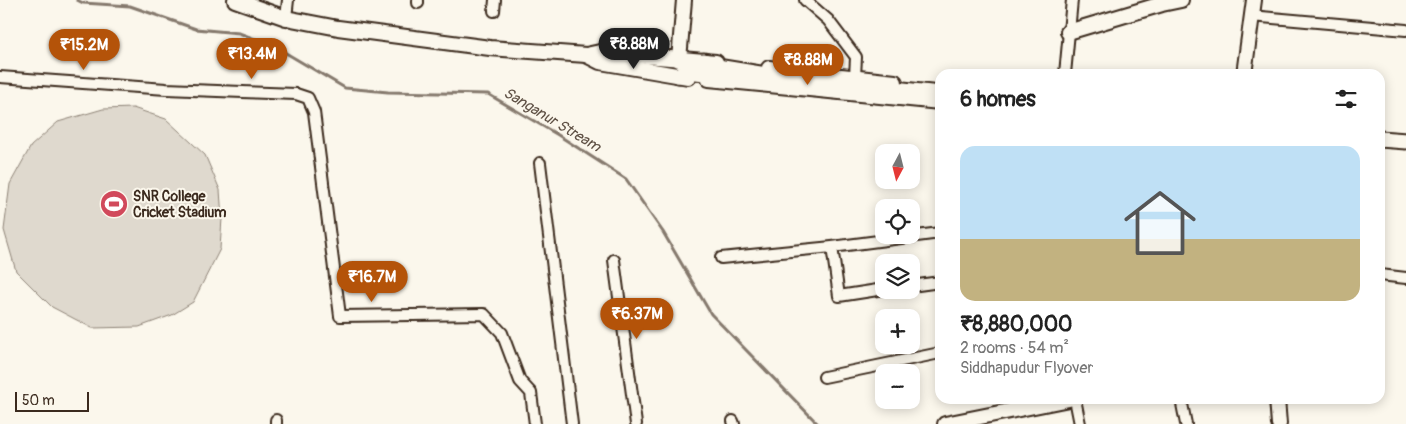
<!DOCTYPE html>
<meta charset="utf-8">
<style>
:root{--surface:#fff;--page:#f6f6f6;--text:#222;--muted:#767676;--line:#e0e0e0;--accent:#b45309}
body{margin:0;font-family:Pangolin,sans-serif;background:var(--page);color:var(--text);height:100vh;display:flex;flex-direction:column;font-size:19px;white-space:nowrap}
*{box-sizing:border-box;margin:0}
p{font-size:16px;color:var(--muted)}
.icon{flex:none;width:28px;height:28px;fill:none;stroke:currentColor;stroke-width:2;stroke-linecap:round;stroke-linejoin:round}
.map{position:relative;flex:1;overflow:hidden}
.drawer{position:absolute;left:935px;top:69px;width:450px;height:335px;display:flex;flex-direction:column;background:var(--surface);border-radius:15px;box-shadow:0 2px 12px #0003}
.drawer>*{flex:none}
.needle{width:32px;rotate:187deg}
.controls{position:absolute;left:875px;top:144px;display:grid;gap:10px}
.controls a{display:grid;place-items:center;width:45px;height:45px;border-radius:10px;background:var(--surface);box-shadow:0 2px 12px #0003;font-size:25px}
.scale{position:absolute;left:15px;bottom:12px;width:74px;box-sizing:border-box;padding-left:5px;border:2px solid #3b2a1e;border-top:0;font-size:14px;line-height:18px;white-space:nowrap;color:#3b2a1e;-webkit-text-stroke:4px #fbf7ec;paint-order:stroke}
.price{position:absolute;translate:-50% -42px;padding:0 11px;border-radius:18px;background:var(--accent);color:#fff;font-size:16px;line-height:32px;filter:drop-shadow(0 1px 2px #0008)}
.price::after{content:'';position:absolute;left:50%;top:30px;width:15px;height:11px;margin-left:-8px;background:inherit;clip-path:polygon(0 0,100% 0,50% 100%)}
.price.on{background:#222;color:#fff}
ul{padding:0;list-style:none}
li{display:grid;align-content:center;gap:10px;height:265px;padding:0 25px}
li+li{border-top:1px solid var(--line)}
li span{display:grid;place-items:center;height:155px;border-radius:15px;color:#555}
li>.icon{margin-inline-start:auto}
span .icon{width:90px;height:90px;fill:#fffc;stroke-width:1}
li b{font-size:21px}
h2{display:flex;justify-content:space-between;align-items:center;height:60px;padding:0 25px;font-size:21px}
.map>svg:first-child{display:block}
.green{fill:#dfd9ce;stroke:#8d8276}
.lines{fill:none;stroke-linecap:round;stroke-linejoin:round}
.stream{stroke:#85796d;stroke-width:3}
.street-casing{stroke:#3b2a1e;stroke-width:14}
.secondary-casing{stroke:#3b2a1e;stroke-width:18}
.primary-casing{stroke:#3b2a1e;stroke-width:19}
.street{stroke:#fbf7ec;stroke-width:10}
.secondary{stroke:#fbf7ec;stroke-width:14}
.primary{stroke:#fbf7ec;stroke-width:15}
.labels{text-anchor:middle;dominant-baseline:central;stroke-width:4;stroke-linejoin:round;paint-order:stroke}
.poi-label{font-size:14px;font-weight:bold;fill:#3b2a1e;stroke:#fbf7ec;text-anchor:start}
.water-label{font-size:15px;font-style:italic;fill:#605246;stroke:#fbf7ec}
</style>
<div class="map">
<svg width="1406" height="424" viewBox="0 0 1406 424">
<rect width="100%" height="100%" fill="#fbf7ec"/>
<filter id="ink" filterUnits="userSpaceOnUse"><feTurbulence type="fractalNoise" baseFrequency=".02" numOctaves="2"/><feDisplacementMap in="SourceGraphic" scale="10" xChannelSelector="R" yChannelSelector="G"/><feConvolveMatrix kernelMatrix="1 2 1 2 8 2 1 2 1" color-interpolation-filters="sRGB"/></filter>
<g filter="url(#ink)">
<polygon class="green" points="133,108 166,119 205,155 220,190 222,218 220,249 193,302 172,315 139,327 92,328 52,307 16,271 4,230 10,184 31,146 58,122 103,109"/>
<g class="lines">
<polyline class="stream" points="77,0 83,3 130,6 196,29 239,33 274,46 345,88 388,92 488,94 558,135 626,179 663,232 711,314 818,424"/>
<defs>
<g id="street">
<polyline points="805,0 828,20 856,57 855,77"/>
<polyline points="418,3 418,0"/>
<polyline points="494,11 495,0"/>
<polyline points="1251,16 1406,30"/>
<polyline points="286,18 288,0"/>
<polyline points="1065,74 1072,0"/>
<polyline points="0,77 166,89 296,94 308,98 314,112 340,316 484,314 502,333 520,381 531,393 535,424"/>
<polyline points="540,163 572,424"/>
<polyline points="832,247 839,296 884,289"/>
<polyline points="721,258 832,247 940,233"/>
<polyline points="614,260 636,424"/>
<polyline points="1380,275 1406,278"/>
<polyline points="911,286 940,282"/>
<polyline points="824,377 940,353"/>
<polyline points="1075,399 1080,424"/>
<polyline points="1181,399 1186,424"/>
<polyline points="276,420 276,424"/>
<polyline points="733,421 734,424"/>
</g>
<g id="secondary">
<polyline points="235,0 286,18 338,28 490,48 586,55 600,52 716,62"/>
<polyline points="1068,32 1162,4 1181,0"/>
<polyline points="586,55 600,62 688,77"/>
<polyline points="679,60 684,0"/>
<polyline points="769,68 895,82"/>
<polyline points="1244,74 1254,0"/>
<polyline points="709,79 940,102"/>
<polyline points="1277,399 1279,424"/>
<polyline points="945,424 1069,399"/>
</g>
<g id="primary">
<polyline points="704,61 717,67 766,75 940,94"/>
<polyline points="678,75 687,71 723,75"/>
<polyline points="1380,139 1406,141"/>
</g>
</defs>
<use href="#street" class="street-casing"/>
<use href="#secondary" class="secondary-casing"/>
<use href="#primary" class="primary-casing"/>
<use href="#street" class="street"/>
<use href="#secondary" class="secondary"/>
<use href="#primary" class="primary"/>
</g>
</g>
<defs>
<symbol id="stadium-disc" viewBox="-11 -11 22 22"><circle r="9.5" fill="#d1495b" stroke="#fbf7ec"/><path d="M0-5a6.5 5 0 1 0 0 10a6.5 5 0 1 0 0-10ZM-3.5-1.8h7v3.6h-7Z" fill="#fff"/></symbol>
</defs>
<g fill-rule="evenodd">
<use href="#stadium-disc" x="98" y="188" width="32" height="32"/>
</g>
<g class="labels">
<g class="poi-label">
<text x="133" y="196">SNR College<tspan x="133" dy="16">Cricket Stadium</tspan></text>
</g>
<g class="water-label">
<text transform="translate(552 120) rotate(31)">Sanganur Stream</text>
</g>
</g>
</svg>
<div class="controls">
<a><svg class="needle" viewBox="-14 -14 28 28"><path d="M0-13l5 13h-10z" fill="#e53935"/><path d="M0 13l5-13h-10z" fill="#767676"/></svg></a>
<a><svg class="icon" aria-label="locate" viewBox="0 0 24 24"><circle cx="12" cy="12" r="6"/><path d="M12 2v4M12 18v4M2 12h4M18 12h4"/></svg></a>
<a><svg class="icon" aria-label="layers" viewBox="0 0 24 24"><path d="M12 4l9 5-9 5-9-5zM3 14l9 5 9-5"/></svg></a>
<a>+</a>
<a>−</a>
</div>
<div class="scale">50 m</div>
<b class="price on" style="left:634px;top:70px">₹8.88M</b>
<b class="price" style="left:84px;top:71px">₹15.2M</b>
<b class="price" style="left:252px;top:80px">₹13.4M</b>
<b class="price" style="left:808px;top:86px">₹8.88M</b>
<b class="price" style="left:372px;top:303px">₹16.7M</b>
<b class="price" style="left:637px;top:340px">₹6.37M</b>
<section class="drawer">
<h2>6 homes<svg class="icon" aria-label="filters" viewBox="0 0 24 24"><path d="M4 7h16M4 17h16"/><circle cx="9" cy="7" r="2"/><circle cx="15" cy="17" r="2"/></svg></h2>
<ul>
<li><span style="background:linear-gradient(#bfe0f5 60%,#c2b280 0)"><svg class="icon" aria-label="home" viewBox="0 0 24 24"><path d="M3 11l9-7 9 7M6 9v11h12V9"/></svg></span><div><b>₹8,880,000</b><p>2 rooms · 54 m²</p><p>Siddhapudur Flyover</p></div></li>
</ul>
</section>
</div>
